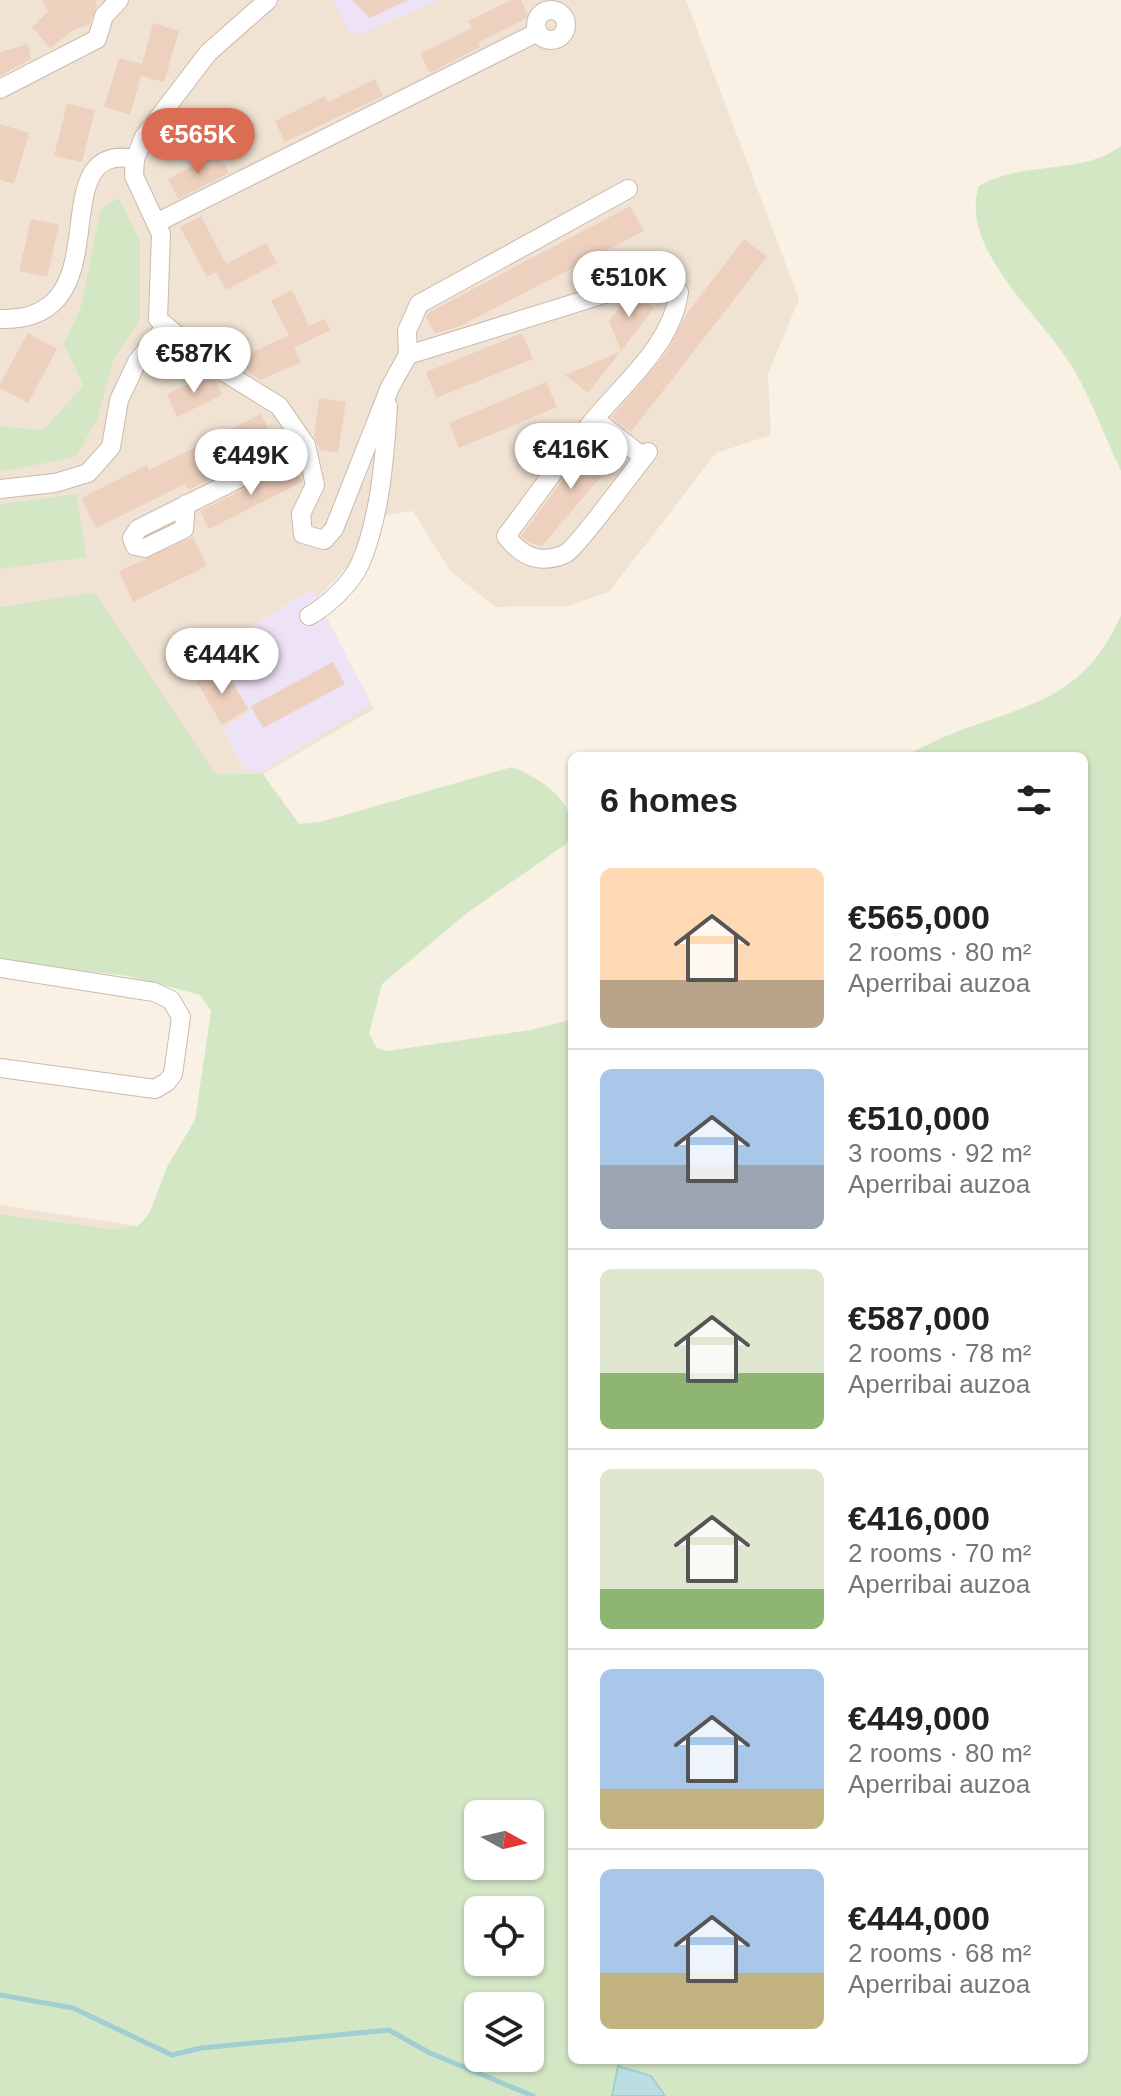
<!DOCTYPE html>
<meta charset="utf-8">
<style>
:root{--surface:#fff;--page:#f2f2f2;--text:#222;--muted:#767676;--line:#e0e0e0;--accent:#da6d54}
body{margin:0;font-family:Helvetica,sans-serif;background:var(--page);color:var(--text);height:100vh;display:flex;flex-direction:column;font-size:30px;white-space:nowrap}
*{box-sizing:border-box;margin:0}
p{font-size:26px;color:var(--muted)}
.icon{flex:none;width:44px;height:44px;fill:none;stroke:currentColor;stroke-width:2;stroke-linecap:round;stroke-linejoin:round}
.map{position:relative;flex:1;overflow:hidden}
.panel{position:absolute;left:568px;top:752px;width:520px;height:1312px;display:flex;flex-direction:column;background:var(--surface);border-radius:12px;box-shadow:0 2px 6px #0004}
.panel>*{flex:none}
.needle{width:52px;rotate:98deg}
.tools{position:absolute;left:464px;top:1800px;display:grid;gap:16px}
.tools a{display:grid;place-items:center;width:80px;height:80px;border-radius:12px;background:var(--surface);box-shadow:0 2px 6px #0004;font-size:40px}
.price{position:absolute;translate:-50% -68px;padding:0 18px;border-radius:28px;background:#fff;color:#222;font-size:26px;line-height:52px;filter:drop-shadow(0 2px 4px #0008)}
.price::after{content:'';position:absolute;left:50%;top:48px;width:24px;height:18px;margin-left:-12px;background:inherit;clip-path:polygon(0 0,100% 0,50% 100%)}
.price.current{background:var(--accent);color:#fff}
ul{padding:0;list-style:none}
li{display:flex;align-items:center;gap:24px;height:200px;padding:0 32px}
li+li{border-top:2px solid var(--line)}
li span{display:grid;place-items:center;flex:none;width:224px;height:160px;border-radius:12px;color:#555}
li>.icon{margin-inline-start:auto}
span .icon{width:96px;height:96px;fill:#fffc;stroke-width:1}
li b{font-size:34px}
h2{display:flex;justify-content:space-between;align-items:center;height:96px;padding:0 32px;font-size:34px}
.map>svg:first-child{display:block}
.residential{fill:#f1e3d4}
.education{fill:#eee2f7}
.green{fill:#d4e7c5;fill-rule:evenodd}
.water{fill:#bbdee2;stroke:#a2cdd3;stroke-width:2}
.lines{fill:none;stroke-linecap:round;stroke-linejoin:round}
.stream{stroke:#a2cdd3;stroke-width:5}
.building{fill:#eed0bf}
.minor-casing{stroke:#cbb9ac;stroke-width:20}
.minor{stroke:#fff;stroke-width:18}
</style>
<div class="map">
<svg width="1121" height="2096" viewBox="0 0 1121 2096">
<rect width="100%" height="100%" fill="#faf1e5"/>
<g class="residential">
<polygon points="0,0 686,0 799,299 768,374 771,435 716,453 609,592 568,606 496,607 450,571 413,511 386,515 349,565 316,599 374,709 263,774 215,775 95,592 0,607 0,472 97,421 114,359 140,318 100,210 81,306 64,344 83,386 43,430 0,426"/>
<polygon points="0,1205 138,1226 111,1229 0,1214"/>
</g>
<g class="education">
<polygon points="332,0 439,0 359,35 348,30"/>
<polygon points="312,588 371,704 263,771 245,770 223,728 250,711 215,650"/>
</g>
<g class="green">
<path d="M1121 146V471C1105 437 1091 398 1071 365 1042 317 958 248 979 186 1023 160 1081 176 1121 146Z"/>
<polygon points="119,198 140,242 140,319 114,359 97,421 75,457 0,472 0,426 43,430 83,386 64,344 81,306 100,210"/>
<polygon points="77,494 86,557 0,569 0,504"/>
<path d="M95 592 215 774H263L299 824 320 822 512 767C544 780 584 805 566 844L467 913 382 984 369 1034 377 1048 387 1051 531 1030 572 1019V2060H1084V756H904C919 749 934 741 949 735 1026 704 1084 701 1121 615V2096H665L651 2076 619 2066 612 2096H0V1214L111 1229 138 1226 149 1214 167 1167 195 1120 211 1011 200 995 128 976 0 961V607ZM478 1814H530V1866H478ZM478 1910H530V1962H478ZM478 2006H530V2058H478Z"/>
</g>
<polygon class="water" points="618,2066 651,2076 665,2096 612,2096"/>
<g class="lines">
<polyline class="stream" points="0,1995 73,2008 172,2055 201,2048 389,2030 430,2053 533,2096"/>
</g>
<g class="building">
<polygon points="42,0 96,0 97,6 89,25 75,29 50,48 32,27 48,12"/>
<polygon points="352,0 408,0 370,18"/>
<polygon points="511,0 521,0 529,17 478,43 480,47 430,73 420,54 472,28 468,21"/>
<polygon points="153,23 179,31 164,82 141,76 130,115 104,107 119,58 142,64"/>
<polygon points="28,44 31,59 0,76 0,52"/>
<polygon points="375,79 383,96 285,142 275,121 325,96 328,102"/>
<polygon points="67,104 95,110 82,162 54,156"/>
<polygon points="0,124 29,133 14,184 0,180"/>
<polygon points="218,153 229,173 178,199 168,179"/>
<polygon points="630,206 644,231 460,326 435,334 426,317 428,313"/>
<polygon points="201,216 226,264 266,243 277,263 226,290 216,272 207,277 180,227"/>
<polygon points="31,219 59,225 47,277 19,271"/>
<polygon points="744,239 767,257 631,432 612,417 666,353 687,313"/>
<polygon points="292,290 309,326 325,319 330,330 294,348 301,362 260,380 249,373 242,357 289,335 271,301"/>
<polygon points="639,296 654,308 621,351 609,321 625,300"/>
<polygon points="28,333 57,349 28,403 0,388 0,384"/>
<polygon points="522,333 533,359 436,398 426,372"/>
<polygon points="620,352 588,393 565,375"/>
<polygon points="207,376 216,381 222,395 177,417 167,394"/>
<polygon points="546,382 557,407 459,448 449,423"/>
<polygon points="319,398 346,402 338,453 320,450 314,435"/>
<polygon points="261,414 277,446 189,490 185,484 96,528 81,498 147,465 149,470"/>
<polygon points="596,435 620,454 542,546 530,543 521,536"/>
<polygon points="294,464 302,482 209,529 200,511"/>
<polygon points="193,537 207,566 133,602 119,571"/>
<polygon points="333,662 345,684 263,728 251,706"/>
<polygon points="223,667 248,709 222,725 197,682"/>
</g>
<g class="lines">
<defs>
<g id="minor">
<path d="M268 0 208 53 144 137 135 159 134 176 161 234 158 319 211 364 279 406 306 445 315 485 301 514 303 534 324 540 334 529 390 387 408 355 640 283 679 292C672 345 624 383 591 423 562 459 535 498 506 536 521 556 539 565 565 554 576 549 635 468 648 452"/>
<circle cx="551" cy="25" r="15"/>
<polyline points="0,89 97,39 104,16 119,0"/>
<polyline points="156,223 538,32"/>
<path d="M0 319C128 323 37 140 135 159"/>
<polyline points="408,355 407,331 419,304 628,189"/>
<polyline points="595,419 643,457"/>
<polyline points="0,489 55,483 88,473 111,447 119,400 137,362 166,326"/>
<polyline points="186,504 184,529 145,548 135,546 132,538 138,529 306,445"/>
<path d="M309 616C327 606 351 584 360 564 380 519 385 455 388 406"/>
<polyline points="0,968 154,992 171,1000 181,1017 173,1074 167,1082 155,1089 0,1068"/>
</g>
</defs>
<use href="#minor" class="minor-casing"/>
<use href="#minor" class="minor"/>
</g>
</svg>
<div class="tools">
<a><svg class="needle" viewBox="-14 -14 28 28"><path d="M0-13l5 13h-10z" fill="#e53935"/><path d="M0 13l5-13h-10z" fill="#767676"/></svg></a>
<a><svg class="icon" aria-label="locate" viewBox="0 0 24 24"><circle cx="12" cy="12" r="6"/><path d="M12 2v4M12 18v4M2 12h4M18 12h4"/></svg></a>
<a><svg class="icon" aria-label="layers" viewBox="0 0 24 24"><path d="M12 4l9 5-9 5-9-5zM3 14l9 5 9-5"/></svg></a>
</div>
<b class="price current" style="left:198px;top:176px">€565K</b>
<b class="price" style="left:629px;top:319px">€510K</b>
<b class="price" style="left:194px;top:395px">€587K</b>
<b class="price" style="left:571px;top:491px">€416K</b>
<b class="price" style="left:251px;top:497px">€449K</b>
<b class="price" style="left:222px;top:696px">€444K</b>
<section class="panel">
<h2>6 homes<svg class="icon" aria-label="filters" viewBox="0 0 24 24"><path d="M4 7h16M4 17h16"/><circle cx="9" cy="7" r="2"/><circle cx="15" cy="17" r="2"/></svg></h2>
<ul>
<li><span style="background:linear-gradient(#ffd9b3 70%,#b9a48a 0)"><svg class="icon" aria-label="home" viewBox="0 0 24 24"><path d="M3 11l9-7 9 7M6 9v11h12V9"/></svg></span><div><b>€565,000</b><p>2 rooms · 80 m²</p><p>Aperribai auzoa</p></div></li>
<li><span style="background:linear-gradient(#a9c7e8 60%,#9aa5b1 0)"><svg class="icon" aria-label="home" viewBox="0 0 24 24"><path d="M3 11l9-7 9 7M6 9v11h12V9"/></svg></span><div><b>€510,000</b><p>3 rooms · 92 m²</p><p>Aperribai auzoa</p></div></li>
<li><span style="background:linear-gradient(#dfe7d0 65%,#8fb573 0)"><svg class="icon" aria-label="home" viewBox="0 0 24 24"><path d="M3 11l9-7 9 7M6 9v11h12V9"/></svg></span><div><b>€587,000</b><p>2 rooms · 78 m²</p><p>Aperribai auzoa</p></div></li>
<li><span style="background:linear-gradient(#dfe7d0 75%,#8fb573 0)"><svg class="icon" aria-label="home" viewBox="0 0 24 24"><path d="M3 11l9-7 9 7M6 9v11h12V9"/></svg></span><div><b>€416,000</b><p>2 rooms · 70 m²</p><p>Aperribai auzoa</p></div></li>
<li><span style="background:linear-gradient(#a9c7e8 75%,#c2b280 0)"><svg class="icon" aria-label="home" viewBox="0 0 24 24"><path d="M3 11l9-7 9 7M6 9v11h12V9"/></svg></span><div><b>€449,000</b><p>2 rooms · 80 m²</p><p>Aperribai auzoa</p></div></li>
<li><span style="background:linear-gradient(#a9c7e8 65%,#c2b280 0)"><svg class="icon" aria-label="home" viewBox="0 0 24 24"><path d="M3 11l9-7 9 7M6 9v11h12V9"/></svg></span><div><b>€444,000</b><p>2 rooms · 68 m²</p><p>Aperribai auzoa</p></div></li>
</ul>
</section>
</div>
